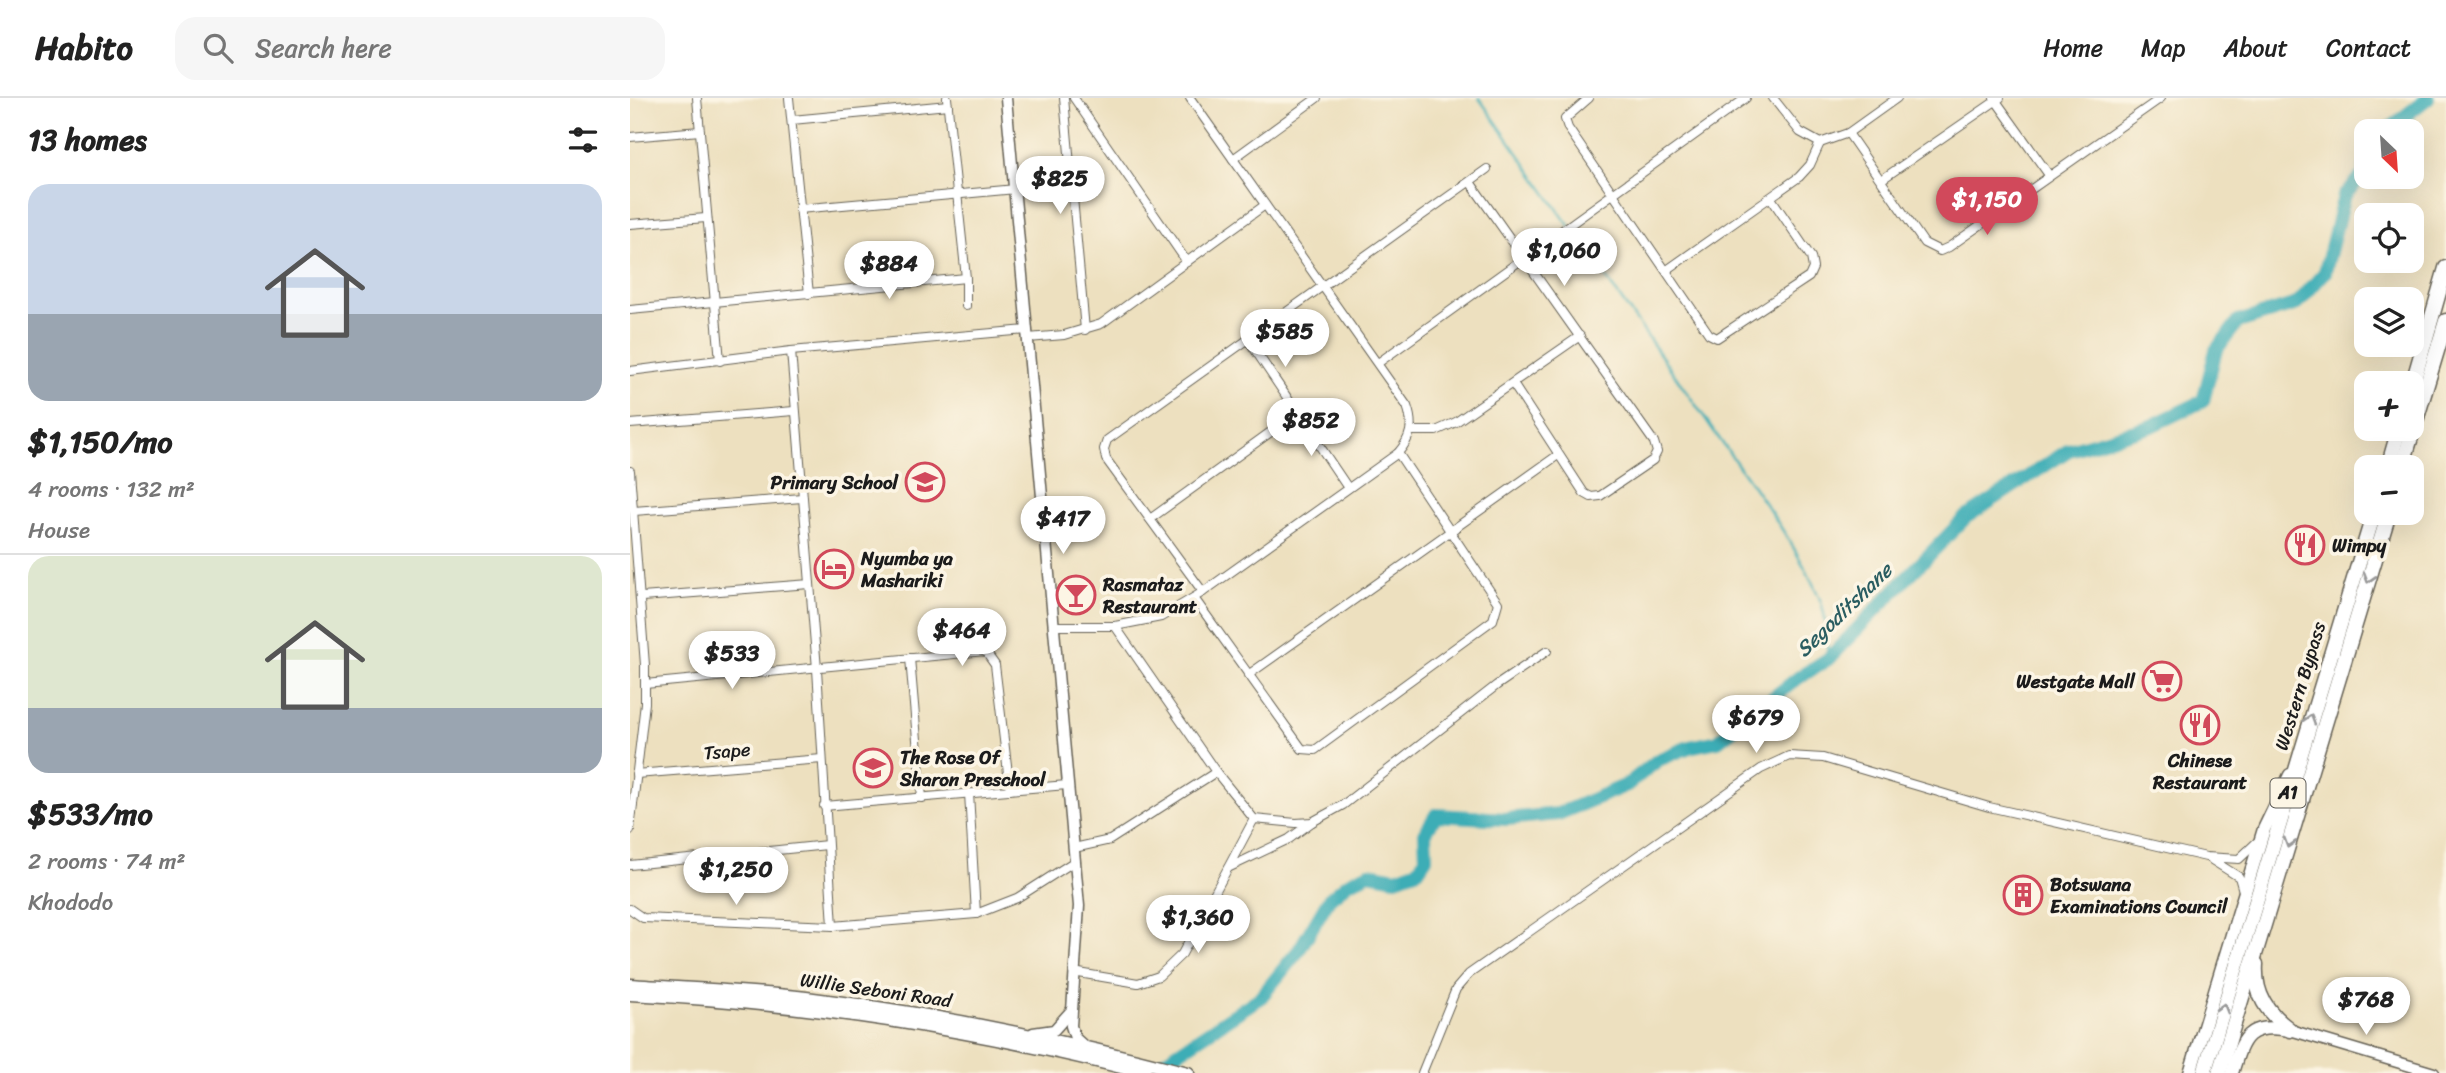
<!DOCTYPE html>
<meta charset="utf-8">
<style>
:root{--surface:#fff;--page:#f6f6f6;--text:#222;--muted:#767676;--line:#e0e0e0;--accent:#d1495b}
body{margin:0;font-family:Sriracha,sans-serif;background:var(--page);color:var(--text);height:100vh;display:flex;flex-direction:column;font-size:26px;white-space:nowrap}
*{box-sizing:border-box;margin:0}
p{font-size:23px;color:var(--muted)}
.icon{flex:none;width:38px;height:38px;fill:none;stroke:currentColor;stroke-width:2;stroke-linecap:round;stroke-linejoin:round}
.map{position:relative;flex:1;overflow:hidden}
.panel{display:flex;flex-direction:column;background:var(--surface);width:630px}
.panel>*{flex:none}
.needle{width:46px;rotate:155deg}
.tools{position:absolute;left:1724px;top:21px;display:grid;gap:14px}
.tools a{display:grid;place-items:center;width:70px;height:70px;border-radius:14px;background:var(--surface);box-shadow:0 7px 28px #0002;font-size:35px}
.price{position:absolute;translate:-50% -60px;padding:0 16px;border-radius:24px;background:#fff;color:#222;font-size:23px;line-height:46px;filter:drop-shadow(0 2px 4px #0008)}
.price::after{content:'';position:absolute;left:50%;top:42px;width:21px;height:16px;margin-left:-10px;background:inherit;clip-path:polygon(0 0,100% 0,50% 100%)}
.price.on{background:var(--accent);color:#fff}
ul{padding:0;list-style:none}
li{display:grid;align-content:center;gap:14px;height:371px;padding:0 28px}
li+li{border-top:2px solid var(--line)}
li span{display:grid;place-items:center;height:217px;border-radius:21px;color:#555}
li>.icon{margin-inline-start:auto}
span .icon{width:126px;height:126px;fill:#fffc;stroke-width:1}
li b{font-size:30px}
h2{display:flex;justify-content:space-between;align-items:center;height:84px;padding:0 28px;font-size:30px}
header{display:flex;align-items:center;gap:42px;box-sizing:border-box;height:98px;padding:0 35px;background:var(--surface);border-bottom:2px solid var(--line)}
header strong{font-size:33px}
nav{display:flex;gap:38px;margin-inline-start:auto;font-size:24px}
.search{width:490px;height:63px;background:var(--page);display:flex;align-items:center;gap:18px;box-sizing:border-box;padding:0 24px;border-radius:21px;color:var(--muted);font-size:26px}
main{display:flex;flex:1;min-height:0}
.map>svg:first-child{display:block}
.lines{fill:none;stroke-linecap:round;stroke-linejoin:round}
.stream{stroke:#3cadb6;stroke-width:2.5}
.river{stroke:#3cadb6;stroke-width:14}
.street-casing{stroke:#656155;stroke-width:10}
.secondary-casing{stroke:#656155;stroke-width:13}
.primary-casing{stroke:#656155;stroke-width:15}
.highway-casing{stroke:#656155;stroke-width:17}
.street{stroke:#fff;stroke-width:8}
.secondary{stroke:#fff;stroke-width:10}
.primary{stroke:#fff;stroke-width:12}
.highway{stroke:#fff;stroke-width:14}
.oneway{stroke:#999}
.labels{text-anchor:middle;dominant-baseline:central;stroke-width:7;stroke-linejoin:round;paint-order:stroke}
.shield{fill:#fcf5e5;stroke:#5f5d58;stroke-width:2}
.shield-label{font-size:18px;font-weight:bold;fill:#1c1c1c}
.poi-label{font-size:19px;font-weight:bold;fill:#1c1c1c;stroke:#fcf5e5;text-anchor:start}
.street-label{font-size:19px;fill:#1c1c1c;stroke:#fcf5e5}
.water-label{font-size:21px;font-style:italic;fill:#2a5d61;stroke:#fcf5e5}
</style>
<header>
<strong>Habito</strong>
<div class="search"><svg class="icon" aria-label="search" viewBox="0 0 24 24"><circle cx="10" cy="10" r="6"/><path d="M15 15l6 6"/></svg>Search here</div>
<nav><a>Home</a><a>Map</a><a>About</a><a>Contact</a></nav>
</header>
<main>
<section class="panel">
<h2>13 homes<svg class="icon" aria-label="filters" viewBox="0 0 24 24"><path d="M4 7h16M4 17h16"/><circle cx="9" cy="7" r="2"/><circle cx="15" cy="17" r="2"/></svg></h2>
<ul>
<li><span style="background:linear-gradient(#c9d6e8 60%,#9aa5b1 0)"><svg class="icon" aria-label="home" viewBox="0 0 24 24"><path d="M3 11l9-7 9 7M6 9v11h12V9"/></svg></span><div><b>$1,150/mo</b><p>4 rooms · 132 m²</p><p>House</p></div></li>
<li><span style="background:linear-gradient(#dfe7d0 70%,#9aa5b1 0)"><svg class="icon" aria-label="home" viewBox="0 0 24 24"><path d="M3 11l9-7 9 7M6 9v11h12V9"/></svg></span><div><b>$533/mo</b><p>2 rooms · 74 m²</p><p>Khododo</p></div></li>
</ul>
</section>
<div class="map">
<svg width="1816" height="975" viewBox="0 0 1816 975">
<rect width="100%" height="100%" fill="#fcf5e5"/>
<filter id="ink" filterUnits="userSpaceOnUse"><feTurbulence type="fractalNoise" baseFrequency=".0143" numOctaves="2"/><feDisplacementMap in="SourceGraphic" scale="14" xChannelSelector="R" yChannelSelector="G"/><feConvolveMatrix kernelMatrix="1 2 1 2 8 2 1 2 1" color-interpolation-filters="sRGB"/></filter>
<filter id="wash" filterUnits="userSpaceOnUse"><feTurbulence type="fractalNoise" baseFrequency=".00686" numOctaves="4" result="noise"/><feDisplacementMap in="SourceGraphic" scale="28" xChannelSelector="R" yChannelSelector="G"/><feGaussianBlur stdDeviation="1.57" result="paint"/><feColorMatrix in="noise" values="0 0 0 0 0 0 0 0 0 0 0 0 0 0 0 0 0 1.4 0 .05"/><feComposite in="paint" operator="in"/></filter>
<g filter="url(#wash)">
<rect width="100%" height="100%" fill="#ede0bf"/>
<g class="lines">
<path class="stream" d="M849 0C925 106 1000 213 1075 320 1112 375 1163 438 1189 499 1197 518 1197 540 1198 561"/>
<g class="river">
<polyline points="1756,33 1798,0"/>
<polyline points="521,972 631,899 669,852 699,801 718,785 739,775 766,780 788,772 796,760 795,735 806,717 876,721 928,716 997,687 1028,662 1059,649 1088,643 1168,580 1198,561 1335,420 1439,352 1519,329 1573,303 1586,252 1608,224 1667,206 1695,174 1714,98 1734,76 1736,64"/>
</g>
</g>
</g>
<g filter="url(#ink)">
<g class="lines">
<defs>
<g id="street">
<polyline points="67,0 90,263"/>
<polyline points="159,0 179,196"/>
<polyline points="317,0 336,180 336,208"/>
<polyline points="434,0 455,232"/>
<polyline points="444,0 557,164"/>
<polyline points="959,0 935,21 938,30 1079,236 1087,240 1179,179 1183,170 1181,159 1141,100"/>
<polyline points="1143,0 1170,34 1190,45 1218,35 1267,0"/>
<polyline points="1364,0 1419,77"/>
<polyline points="162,22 318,7"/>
<polyline points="1218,35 1294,145 1310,153 1319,149 1531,0"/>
<polyline points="0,39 70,33"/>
<polyline points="603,61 687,0"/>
<polyline points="1251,82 1370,0"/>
<polyline points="840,84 1024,344 1027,354 1023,362 970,398 961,399 954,395 883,286"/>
<polyline points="169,111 386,91"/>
<polyline points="0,126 76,120"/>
<polyline points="1037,172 1169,79 1180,67 1190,45"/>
<polyline points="0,212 336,180"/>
<polyline points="398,240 434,237 471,226 635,107"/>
<polyline points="619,243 718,390"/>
<polyline points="161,253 187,571 203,828"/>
<polyline points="748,265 1116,0"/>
<polyline points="0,273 161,253 397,232"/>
<polyline points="0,326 164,313"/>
<polyline points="781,333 806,333 826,324 950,238"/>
<polyline points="0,373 15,567 15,605 0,732"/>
<polyline points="4,413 172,400"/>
<polyline points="520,421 667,315"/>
<polyline points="573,494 476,361 474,351 477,342 857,71"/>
<polyline points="12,499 180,486"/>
<polyline points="564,500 672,651 685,652 863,522 868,505 768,355"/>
<path d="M424 528H485L531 519 573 494 768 355C781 340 784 327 777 308L560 0"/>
<polyline points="280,560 292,700"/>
<polyline points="618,577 928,357"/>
<polyline points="15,586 355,553 365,567 380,692"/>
<polyline points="586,674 624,721 666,725 682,724 713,707 867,587 917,553"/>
<polyline points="6,676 192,661"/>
<polyline points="339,695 346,816"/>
<polyline points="194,708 437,687"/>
<polyline points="444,750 480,742 586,674 485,528"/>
<polyline points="1582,762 1609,779 1613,793"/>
<polyline points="0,767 197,747"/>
<polyline points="598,770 659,741 682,724"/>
<polyline points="0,811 13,820 203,828 346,816 387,800 445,763"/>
<polyline points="443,874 508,885 529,878 552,856 624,721"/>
<polyline points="792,975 826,891 839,876 1131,671 1159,658 1193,660 1359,709 1576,759 1609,761 1626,745"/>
</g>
<g id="secondary">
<polyline points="376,0 449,808 441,928 445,940 455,949"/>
<polyline points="1660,932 1804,975"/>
<polyline points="403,935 424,932 440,914"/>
</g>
<g id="primary">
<path d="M0 887C58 891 118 893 176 900 305 916 432 942 558 975"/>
<path d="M0 896C174 905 347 931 515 975"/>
<polyline points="1560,975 1634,731 1660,677"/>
<path d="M1602 975C1613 938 1618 925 1660 932"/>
</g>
<g id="highway">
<polyline points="1782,288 1816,170"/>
<polyline points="1758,369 1769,331"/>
<polyline points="1772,369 1816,223"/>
<path d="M1626 866C1624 896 1637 915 1660 932"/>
<polyline points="1574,975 1744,415"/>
<polyline points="1589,975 1759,415"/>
</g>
</defs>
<use href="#street" class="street-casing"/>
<use href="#secondary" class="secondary-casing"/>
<use href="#primary" class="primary-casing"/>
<use href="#highway" class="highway-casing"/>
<use href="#street" class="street"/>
<use href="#secondary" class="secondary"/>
<use href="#primary" class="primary"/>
<use href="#highway" class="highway"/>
</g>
<defs><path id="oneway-chevron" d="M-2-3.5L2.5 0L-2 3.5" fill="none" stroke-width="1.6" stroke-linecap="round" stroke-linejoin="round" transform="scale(1.75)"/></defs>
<g class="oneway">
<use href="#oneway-chevron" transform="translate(1739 480) rotate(107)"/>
<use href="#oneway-chevron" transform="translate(1680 621) rotate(-73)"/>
<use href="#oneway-chevron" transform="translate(1659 745) rotate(107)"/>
<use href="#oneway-chevron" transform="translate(1593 910) rotate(-74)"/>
</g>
</g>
<defs>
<symbol id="school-ring" viewBox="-11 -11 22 22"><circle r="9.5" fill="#fcf5e5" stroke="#d1495b" stroke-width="1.5"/><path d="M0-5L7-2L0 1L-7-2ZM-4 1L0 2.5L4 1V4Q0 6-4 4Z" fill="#d1495b"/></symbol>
<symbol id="restaurant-ring" viewBox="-11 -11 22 22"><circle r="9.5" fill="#fcf5e5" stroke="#d1495b" stroke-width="1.5"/><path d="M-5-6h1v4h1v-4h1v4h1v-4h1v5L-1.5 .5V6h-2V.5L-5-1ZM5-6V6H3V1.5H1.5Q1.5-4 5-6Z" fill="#d1495b"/></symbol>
<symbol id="hotel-ring" viewBox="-11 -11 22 22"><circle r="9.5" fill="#fcf5e5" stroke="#d1495b" stroke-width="1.5"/><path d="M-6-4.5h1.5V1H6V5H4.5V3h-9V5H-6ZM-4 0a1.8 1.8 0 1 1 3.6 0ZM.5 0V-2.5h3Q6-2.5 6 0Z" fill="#d1495b"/></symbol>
<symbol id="bar-ring" viewBox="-11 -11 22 22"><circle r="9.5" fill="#fcf5e5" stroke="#d1495b" stroke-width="1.5"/><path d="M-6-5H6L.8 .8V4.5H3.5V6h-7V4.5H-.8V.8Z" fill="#d1495b"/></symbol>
<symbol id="supermarket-ring" viewBox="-11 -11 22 22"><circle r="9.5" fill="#fcf5e5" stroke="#d1495b" stroke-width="1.5"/><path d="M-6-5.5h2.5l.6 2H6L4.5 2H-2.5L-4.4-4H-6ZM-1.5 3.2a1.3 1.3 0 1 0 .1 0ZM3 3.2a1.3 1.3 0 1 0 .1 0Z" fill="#d1495b"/></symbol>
<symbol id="building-ring" viewBox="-11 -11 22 22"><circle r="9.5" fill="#fcf5e5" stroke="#d1495b" stroke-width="1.5"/><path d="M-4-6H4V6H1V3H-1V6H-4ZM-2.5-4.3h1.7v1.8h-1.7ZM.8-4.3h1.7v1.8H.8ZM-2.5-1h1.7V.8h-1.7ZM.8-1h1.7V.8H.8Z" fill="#d1495b"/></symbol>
</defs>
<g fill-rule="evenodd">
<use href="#school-ring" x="273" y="362" width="44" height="44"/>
<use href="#restaurant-ring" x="1653" y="425" width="44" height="44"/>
<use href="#hotel-ring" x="182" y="449" width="44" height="44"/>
<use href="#bar-ring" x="424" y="475" width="44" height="44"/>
<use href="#supermarket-ring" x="1510" y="561" width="44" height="44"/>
<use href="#restaurant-ring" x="1548" y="605" width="44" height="44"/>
<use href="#school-ring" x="221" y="648" width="44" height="44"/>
<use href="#building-ring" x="1371" y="775" width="44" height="44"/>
</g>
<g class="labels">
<rect class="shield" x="1640.5" y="680.5" width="35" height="29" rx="5"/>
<g class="shield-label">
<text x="1658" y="695">A1</text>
</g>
<g class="poi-label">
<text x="268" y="384" text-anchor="end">Primary School</text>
<text x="1702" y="447">Wimpy</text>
<text x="231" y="460">Nyumba ya<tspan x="231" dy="22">Mashariki</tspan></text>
<text x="473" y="486">Rasmataz<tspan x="473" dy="22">Restaurant</tspan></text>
<text x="1505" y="583" text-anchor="end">Westgate Mall</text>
<text x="270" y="659">The Rose Of<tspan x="270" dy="22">Sharon Preschool</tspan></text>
<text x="1570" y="662" text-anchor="middle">Chinese<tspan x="1570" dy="22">Restaurant</tspan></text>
<text x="1420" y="786">Botswana<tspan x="1420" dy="22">Examinations Council</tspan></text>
</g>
<g class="street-label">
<text transform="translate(1670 588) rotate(-73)">Western Bypass</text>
<text transform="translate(97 653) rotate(-5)">Tsape</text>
<text transform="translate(246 892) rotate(8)">Willie Seboni Road</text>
</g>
<g class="water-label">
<text transform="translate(1214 512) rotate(-44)">Segoditshane</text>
</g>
</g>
</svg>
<div class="tools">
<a><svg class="needle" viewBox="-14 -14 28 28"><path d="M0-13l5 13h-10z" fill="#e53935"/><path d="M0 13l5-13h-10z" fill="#767676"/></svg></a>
<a><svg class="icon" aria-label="locate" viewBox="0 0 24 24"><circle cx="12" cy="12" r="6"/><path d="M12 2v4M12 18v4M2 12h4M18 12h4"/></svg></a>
<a><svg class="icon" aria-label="layers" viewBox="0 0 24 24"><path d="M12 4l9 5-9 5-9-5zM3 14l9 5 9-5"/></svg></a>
<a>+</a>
<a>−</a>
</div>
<b class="price" style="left:430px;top:118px">$825</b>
<b class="price on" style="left:1357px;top:139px">$1,150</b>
<b class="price" style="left:934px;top:190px">$1,060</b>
<b class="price" style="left:259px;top:203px">$884</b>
<b class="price" style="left:655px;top:271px">$585</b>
<b class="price" style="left:681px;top:360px">$852</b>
<b class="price" style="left:433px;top:458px">$417</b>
<b class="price" style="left:332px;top:570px">$464</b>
<b class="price" style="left:102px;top:593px">$533</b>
<b class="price" style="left:1126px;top:657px">$679</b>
<b class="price" style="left:106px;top:809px">$1,250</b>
<b class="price" style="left:568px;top:857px">$1,360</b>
<b class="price" style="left:1736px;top:939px">$768</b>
</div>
</main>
